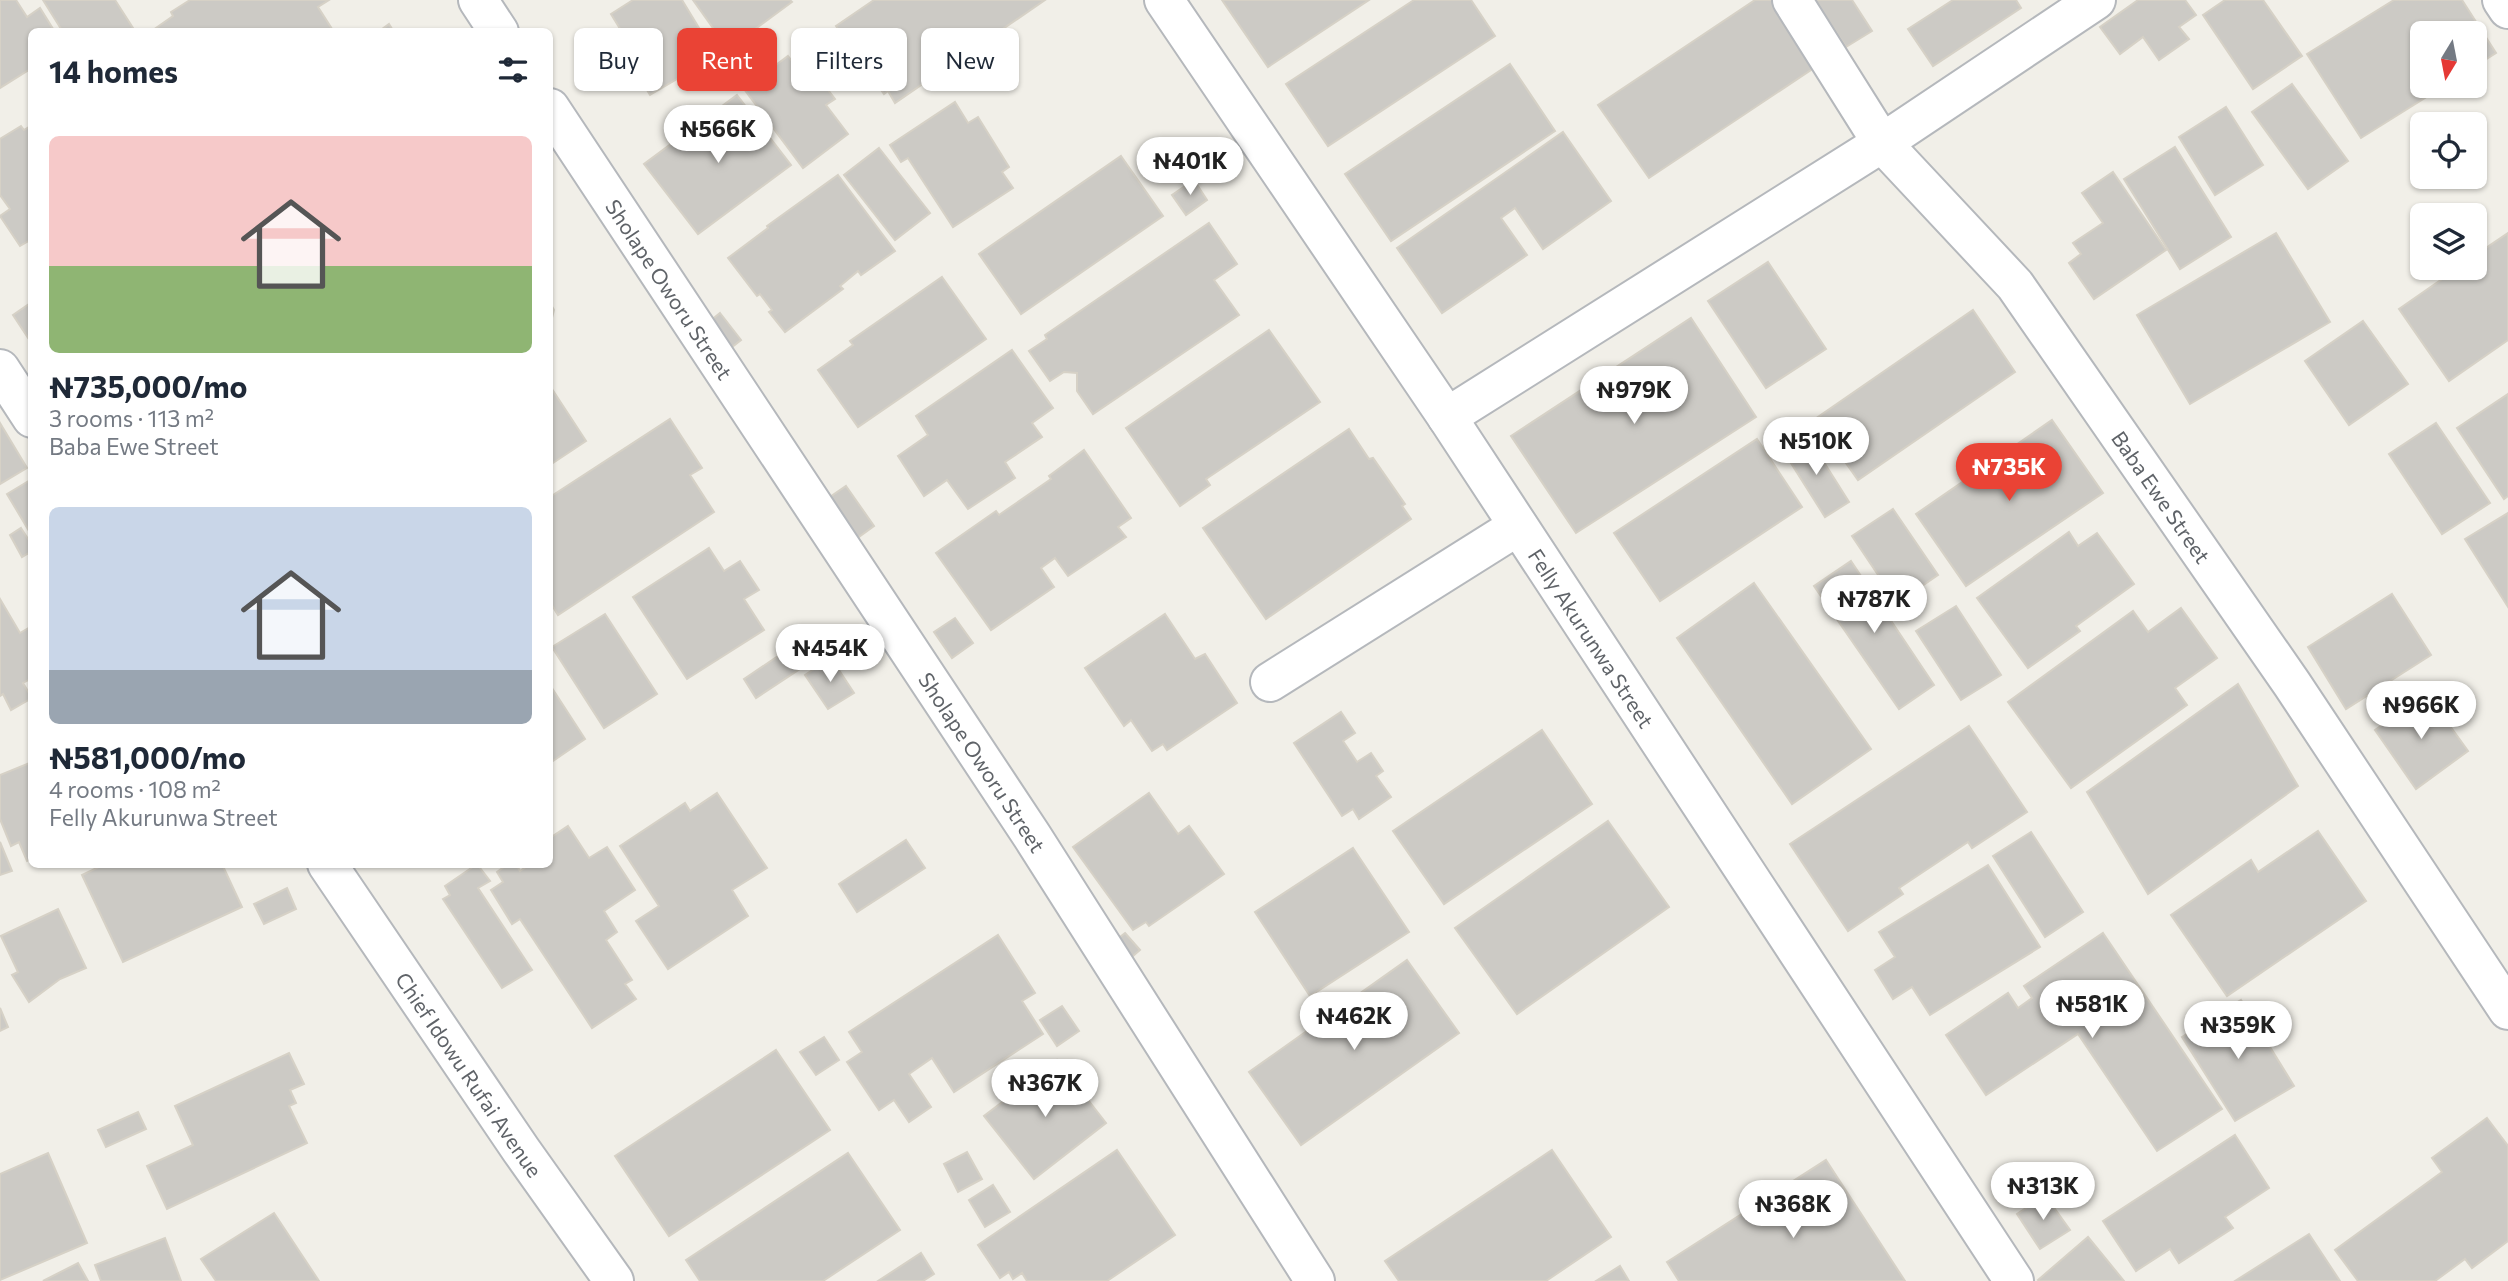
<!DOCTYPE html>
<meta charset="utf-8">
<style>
:root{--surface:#fff;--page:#f2f2f3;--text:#1f2937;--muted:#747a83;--accent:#ea4335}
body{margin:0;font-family:Commissioner,sans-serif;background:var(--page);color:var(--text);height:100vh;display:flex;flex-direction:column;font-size:26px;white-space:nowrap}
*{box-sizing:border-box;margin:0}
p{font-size:23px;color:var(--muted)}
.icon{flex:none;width:38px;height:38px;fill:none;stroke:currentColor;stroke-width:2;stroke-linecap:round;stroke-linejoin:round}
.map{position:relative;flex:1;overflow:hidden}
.panel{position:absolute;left:28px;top:28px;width:525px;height:840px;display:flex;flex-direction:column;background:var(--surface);border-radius:10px;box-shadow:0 2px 5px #0004}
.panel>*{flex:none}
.top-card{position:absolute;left:574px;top:28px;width:665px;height:63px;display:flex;gap:14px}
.needle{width:46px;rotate:190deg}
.buttons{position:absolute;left:2410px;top:21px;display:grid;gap:14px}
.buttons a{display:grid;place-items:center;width:77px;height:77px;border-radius:10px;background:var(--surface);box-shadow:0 2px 5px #0004;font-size:35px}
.price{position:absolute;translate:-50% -60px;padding:0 16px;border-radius:24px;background:#fff;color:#222;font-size:23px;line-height:46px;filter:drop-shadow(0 2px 4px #0008)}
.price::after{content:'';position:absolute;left:50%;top:42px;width:21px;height:16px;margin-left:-10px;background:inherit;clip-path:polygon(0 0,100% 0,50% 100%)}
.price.on{background:var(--accent);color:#fff}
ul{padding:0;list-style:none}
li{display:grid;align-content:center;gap:14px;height:371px;padding:0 21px}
li span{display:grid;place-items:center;height:217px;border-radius:10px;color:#555}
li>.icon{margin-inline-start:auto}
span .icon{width:126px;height:126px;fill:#fffc;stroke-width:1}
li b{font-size:30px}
h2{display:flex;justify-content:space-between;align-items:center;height:84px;padding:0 21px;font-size:30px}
.pill{padding:0 24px;border-radius:10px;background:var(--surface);box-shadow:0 2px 5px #0004;font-size:24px;line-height:63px}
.pill.on{background:var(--accent);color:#fff}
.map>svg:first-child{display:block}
.building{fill:#cccac5;stroke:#d6d1c6;stroke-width:2}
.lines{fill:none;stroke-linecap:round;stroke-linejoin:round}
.street-casing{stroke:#b5b8bc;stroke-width:42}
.street{stroke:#fff;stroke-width:38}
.labels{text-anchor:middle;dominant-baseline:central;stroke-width:5;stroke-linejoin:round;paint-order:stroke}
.street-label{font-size:21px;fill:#5f6368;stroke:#fff}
</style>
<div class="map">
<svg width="2508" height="1281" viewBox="0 0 2508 1281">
<rect width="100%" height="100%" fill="#f1efe8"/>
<g class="building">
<polygon points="0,0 16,0 27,17 40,8 55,32 32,32 32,68 0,88"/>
<polygon points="43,0 115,0 133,28 127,32 63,32"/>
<polygon points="190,0 329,0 318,7 334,32 154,32 153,30 173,16 171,12"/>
<polygon points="633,0 682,0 716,56 650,95 614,36 622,32 611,14"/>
<polygon points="693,0 790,0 792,2 728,49"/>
<polygon points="874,0 1045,0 895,103 888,91 884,94 836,26"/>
<polygon points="1222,0 1369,0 1268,67"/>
<polygon points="1414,0 1471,0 1495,36 1328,146 1286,84"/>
<polygon points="1755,0 1776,0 1820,64 1649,178 1598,105"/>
<polygon points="1815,0 1852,0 1872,31 1846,47"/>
<polygon points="1953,0 2016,0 2021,8 1933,66 1908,29"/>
<polygon points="2138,0 2185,0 2196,15 2179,27 2189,39 2159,60 2143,37 2120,54 2100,27"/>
<polygon points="2225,0 2263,0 2302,56 2253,89 2203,15"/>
<polygon points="2394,0 2462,0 2496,53 2474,67 2474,33 2422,33 2422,86 2444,86 2361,138 2307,54"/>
<polygon points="389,24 394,32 378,32"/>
<polygon points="788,56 796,66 804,59 835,99 826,105 848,134 803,168 744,89"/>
<polygon points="1510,64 1555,131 1391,241 1345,174"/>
<polygon points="2292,84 2348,161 2308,189 2252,112"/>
<polygon points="737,95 791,165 698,234 644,164"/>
<polygon points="955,102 968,123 978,117 1009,167 1002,172 1013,188 953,227 908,158 901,162 890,145"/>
<polygon points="2226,107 2263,165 2215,195 2179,137"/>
<polygon points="32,125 32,239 20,246 0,216 10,209 0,195 0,139 21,126 24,130"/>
<polygon points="1563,132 1611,201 1543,249 1515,208 1501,218 1527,255 1442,313 1397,248"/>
<polygon points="2175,147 2231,237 2180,269 2124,179"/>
<polygon points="879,148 930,213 895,240 844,175"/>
<polygon points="1121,156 1163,216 1021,314 979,254"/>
<polygon points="2113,172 2166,250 2094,299 2069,263 2081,254 2073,243 2103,223 2082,193"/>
<polygon points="838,175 895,251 861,275 858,271 840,286 843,289 785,332 769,312 772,310 760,294 757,296 728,258 768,228 767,226"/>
<polygon points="1194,180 1207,200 1186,215 1172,195"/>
<polygon points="1209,223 1237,264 1214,280 1239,315 1093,414 1077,391 1077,373 1064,372 1050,381 1029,351 1047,339 1045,335"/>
<polygon points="2276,233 2330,322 2190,404 2137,315"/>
<polygon points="2508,233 2508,340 2449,381 2399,309 2458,268 2474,268 2474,256"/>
<polygon points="1768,262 1826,349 1766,388 1708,301"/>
<polygon points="942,277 986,339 858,427 818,370 853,345 850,341"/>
<polygon points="32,302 32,344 13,315"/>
<polygon points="550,303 554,310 550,326"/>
<polygon points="1973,310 2015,372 1858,480 1815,419"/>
<polygon points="720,313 741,340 723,354 703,327"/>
<polygon points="1691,318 1756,417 1576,533 1511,436"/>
<polygon points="2363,321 2408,384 2349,425 2305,361"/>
<polygon points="1269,330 1320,402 1206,479 1210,485 1180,506 1126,428"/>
<polygon points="1012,350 1053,408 1032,423 1042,437 1005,462 1015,478 968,509 947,480 924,496 898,456 928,435 916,416"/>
<polygon points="550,386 586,441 550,465"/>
<polygon points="2508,394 2508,496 2504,499 2457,428"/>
<polygon points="670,419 702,468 690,475 714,512 558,615 550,602 550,497"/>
<polygon points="2052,420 2103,493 1966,586 1916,514"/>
<polygon points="0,423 27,468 0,484"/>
<polygon points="2436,423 2490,503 2442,534 2389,454"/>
<polygon points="1349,429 1369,459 1373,458 1405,504 1402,506 1411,519 1266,619 1203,528"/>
<polygon points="1808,437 1849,502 1825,517 1784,452"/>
<polygon points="1757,439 1802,507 1660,601 1614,533"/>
<polygon points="1084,450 1131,518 1118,527 1126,537 1068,576 1055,558 1041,568 1054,587 991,630 936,553 996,511 999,515 1051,479 1049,476"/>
<polygon points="32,479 32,536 7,494"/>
<polygon points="846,486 874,526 856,539 827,499"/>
<polygon points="1893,509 1938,575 1897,603 1852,536"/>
<polygon points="2508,513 2508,607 2465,539"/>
<polygon points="21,528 32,545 32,551 22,557 10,535"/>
<polygon points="2069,532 2078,546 2097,533 2134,584 2076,626 2080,631 2028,668 1977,598"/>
<polygon points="709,548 724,571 740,561 759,590 744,599 764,630 687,679 633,597"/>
<polygon points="1851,561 1934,685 1899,709 1814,586"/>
<polygon points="1754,583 1871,749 1792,804 1677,638"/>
<polygon points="2392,594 2431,655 2346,709 2308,647"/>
<polygon points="0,599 20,633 32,626 32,678 23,683 32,698 11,710 3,694 0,696"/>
<polygon points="1956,606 2001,675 1961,700 1916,631"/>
<polygon points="2181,608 2217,658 2175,688 2187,705 2071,788 2008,702 2133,611 2148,632"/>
<polygon points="605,614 657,694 604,728 552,647"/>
<polygon points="1165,614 1195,659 1205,654 1237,703 1167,750 1163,744 1152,751 1131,720 1124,726 1085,668"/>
<polygon points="955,618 973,643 952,658 934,632"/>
<polygon points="790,648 803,667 756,698 744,679"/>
<polygon points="831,658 854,693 828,709 805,675"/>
<polygon points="2238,684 2298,786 2148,894 2087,792"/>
<polygon points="550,685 585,739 550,763"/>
<polygon points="2427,694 2468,751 2416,789 2375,730"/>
<polygon points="1341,712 1355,733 1343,741 1357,762 1371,753 1383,771 1376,776 1391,797 1359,819 1353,809 1342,816 1294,743"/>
<polygon points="1969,726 2027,812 1972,848 1968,842 1899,888 1903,894 1848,931 1790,844"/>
<polygon points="1542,730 1592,804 1444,904 1393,831"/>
<polygon points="32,762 32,859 27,861 19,842 11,846 0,819 0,775"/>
<polygon points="717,793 767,868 732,890 748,916 668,969 636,921 659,906 620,846 685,803 690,811"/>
<polygon points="1149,793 1178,834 1189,826 1224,874 1149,926 1146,922 1133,930 1073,847"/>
<polygon points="1608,821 1669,907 1517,1014 1455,928"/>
<polygon points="568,826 589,858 607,847 635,890 604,911 617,932 606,940 632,980 625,984 636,999 592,1028 520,919 512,924 491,890 503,882 497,872 508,864 516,864 520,871 530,864 550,864 550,847 552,846 550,838"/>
<polygon points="2318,831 2366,901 2227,996 2171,915 2251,860 2258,872"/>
<polygon points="2031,832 2083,912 2045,937 1993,856"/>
<polygon points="906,840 925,868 857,912 839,884"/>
<polygon points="0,842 12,871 0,875"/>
<polygon points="1353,848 1409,932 1310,996 1255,912"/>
<polygon points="105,864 222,864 242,907 123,962 82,875"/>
<polygon points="477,864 490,881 478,888 532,970 502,988 443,899 450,895 445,886"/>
<polygon points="1988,865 2040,947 1930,1015 1912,987 1893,999 1875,970 1895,957 1879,932"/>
<polygon points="287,888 296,909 264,924 254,904"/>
<polygon points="58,909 86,968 60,979 29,1002 12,975 18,972 1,936"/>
<polygon points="1125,933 1140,950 1126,962 1111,944"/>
<polygon points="2103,933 2222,1109 2157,1151 2078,1034 1986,1095 1946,1035 2008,993 2018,1008 2032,998 2024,986"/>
<polygon points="998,935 1035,993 1022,1001 1043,1034 954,1092 932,1058 909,1074 931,1107 909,1122 894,1100 879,1110 847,1062 862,1052 849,1032"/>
<polygon points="1407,960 1459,1033 1301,1145 1249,1072"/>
<polygon points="2241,1000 2294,1086 2235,1121 2182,1037"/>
<polygon points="1062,1006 1079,1031 1057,1046 1040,1020"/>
<polygon points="0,1008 8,1027 0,1031"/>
<polygon points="824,1037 839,1060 816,1075 800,1052"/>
<polygon points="776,1050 830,1130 669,1236 615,1156"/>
<polygon points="289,1053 304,1084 290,1090 296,1103 289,1106 307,1143 167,1209 147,1166 193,1145 175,1106"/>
<polygon points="1057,1060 1106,1123 1034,1179 984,1116"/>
<polygon points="138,1112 146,1129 106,1147 98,1130"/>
<polygon points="2487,1118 2508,1146 2508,1241 2472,1268 2465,1259 2435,1281 2358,1281 2335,1250 2442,1172 2432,1158"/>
<polygon points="2235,1135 2269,1188 2225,1217 2233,1228 2179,1263 2170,1249 2136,1271 2103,1221"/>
<polygon points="1117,1150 1175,1235 1107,1281 1027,1281 1022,1273 1013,1279 1009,1272 1000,1278 978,1245"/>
<polygon points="1552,1150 1611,1237 1546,1281 1399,1281 1385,1261"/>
<polygon points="967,1152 982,1179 958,1192 944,1164"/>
<polygon points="48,1153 87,1243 0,1280 0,1174"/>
<polygon points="848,1153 900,1230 823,1281 700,1281 686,1260"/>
<polygon points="1826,1160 1905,1281 1679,1281 1667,1262"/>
<polygon points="993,1185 1010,1212 985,1227 969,1200"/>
<polygon points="2045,1195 2070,1230 2040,1249 2017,1214"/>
<polygon points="274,1213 319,1281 216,1281 201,1259"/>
<polygon points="2309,1234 2340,1281 2235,1281"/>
<polygon points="2088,1237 2124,1281 2039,1281 2038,1280"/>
<polygon points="165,1238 181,1281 101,1281 95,1265"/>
<polygon points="921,1253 934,1274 923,1281 878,1281"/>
<polygon points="78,1263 88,1281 43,1281"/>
<polygon points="1620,1266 1629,1281 1596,1281"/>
</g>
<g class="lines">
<defs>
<g id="street">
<polyline points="478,0 499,32"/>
<path id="s1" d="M1164 0 1447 417 2014 1281"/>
<path id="s2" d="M1792 0 1882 143 2015 285 2292 684 2508 1010"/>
<polyline points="2502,0 2508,9"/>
<path id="s3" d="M550 108 1032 836 1315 1281"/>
<polyline points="0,369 32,418"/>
<polyline points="1447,417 1882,143 2096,0"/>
<polyline points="1270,682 1518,526"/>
<path id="s4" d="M327 864 521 1150 614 1281"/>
</g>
</defs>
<use href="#street" class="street-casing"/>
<use href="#street" class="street"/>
</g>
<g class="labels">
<g class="street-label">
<text stroke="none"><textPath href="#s3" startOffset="217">Sholape Oworu Street</textPath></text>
<text stroke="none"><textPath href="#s2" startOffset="621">Baba Ewe Street</textPath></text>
<text stroke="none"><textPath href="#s1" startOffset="768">Felly Akurunwa Street</textPath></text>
<text stroke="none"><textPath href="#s3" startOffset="784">Sholape Oworu Street</textPath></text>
<text stroke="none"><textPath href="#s4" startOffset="254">Chief Idowu Rufai Avenue</textPath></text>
</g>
</g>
</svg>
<div class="buttons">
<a><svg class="needle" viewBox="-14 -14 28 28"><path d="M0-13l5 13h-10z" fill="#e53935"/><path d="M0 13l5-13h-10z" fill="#747a83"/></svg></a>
<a><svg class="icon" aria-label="locate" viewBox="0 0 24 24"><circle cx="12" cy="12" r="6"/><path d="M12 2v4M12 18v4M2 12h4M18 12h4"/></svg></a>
<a><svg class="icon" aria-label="layers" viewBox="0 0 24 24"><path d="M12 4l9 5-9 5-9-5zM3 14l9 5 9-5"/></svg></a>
</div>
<b class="price" style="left:718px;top:165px">₦566K</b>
<b class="price" style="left:1190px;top:197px">₦401K</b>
<b class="price" style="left:1634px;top:426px">₦979K</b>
<b class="price" style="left:1816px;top:477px">₦510K</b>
<b class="price on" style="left:2009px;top:503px">₦735K</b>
<b class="price" style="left:1874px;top:635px">₦787K</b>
<b class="price" style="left:830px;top:684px">₦454K</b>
<b class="price" style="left:2421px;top:741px">₦966K</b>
<b class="price" style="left:2092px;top:1040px">₦581K</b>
<b class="price" style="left:1354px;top:1052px">₦462K</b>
<b class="price" style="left:2238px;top:1061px">₦359K</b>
<b class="price" style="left:1045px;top:1119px">₦367K</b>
<b class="price" style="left:2043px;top:1222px">₦313K</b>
<b class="price" style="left:1793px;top:1240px">₦368K</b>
<div class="top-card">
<a class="pill">Buy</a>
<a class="pill on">Rent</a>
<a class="pill">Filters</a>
<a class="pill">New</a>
</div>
<section class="panel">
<h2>14 homes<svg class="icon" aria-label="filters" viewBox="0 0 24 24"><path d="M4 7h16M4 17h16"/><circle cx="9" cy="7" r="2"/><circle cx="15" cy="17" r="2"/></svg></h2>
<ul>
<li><span style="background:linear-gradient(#f6c9c9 60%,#8fb573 0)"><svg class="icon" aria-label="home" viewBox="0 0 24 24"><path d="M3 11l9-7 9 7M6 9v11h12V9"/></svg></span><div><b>₦735,000/mo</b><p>3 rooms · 113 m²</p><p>Baba Ewe Street</p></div></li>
<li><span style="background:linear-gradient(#c9d6e8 75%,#9aa5b1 0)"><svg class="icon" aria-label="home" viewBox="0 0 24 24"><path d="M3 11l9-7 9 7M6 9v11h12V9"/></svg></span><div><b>₦581,000/mo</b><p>4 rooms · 108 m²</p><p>Felly Akurunwa Street</p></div></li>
</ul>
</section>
</div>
